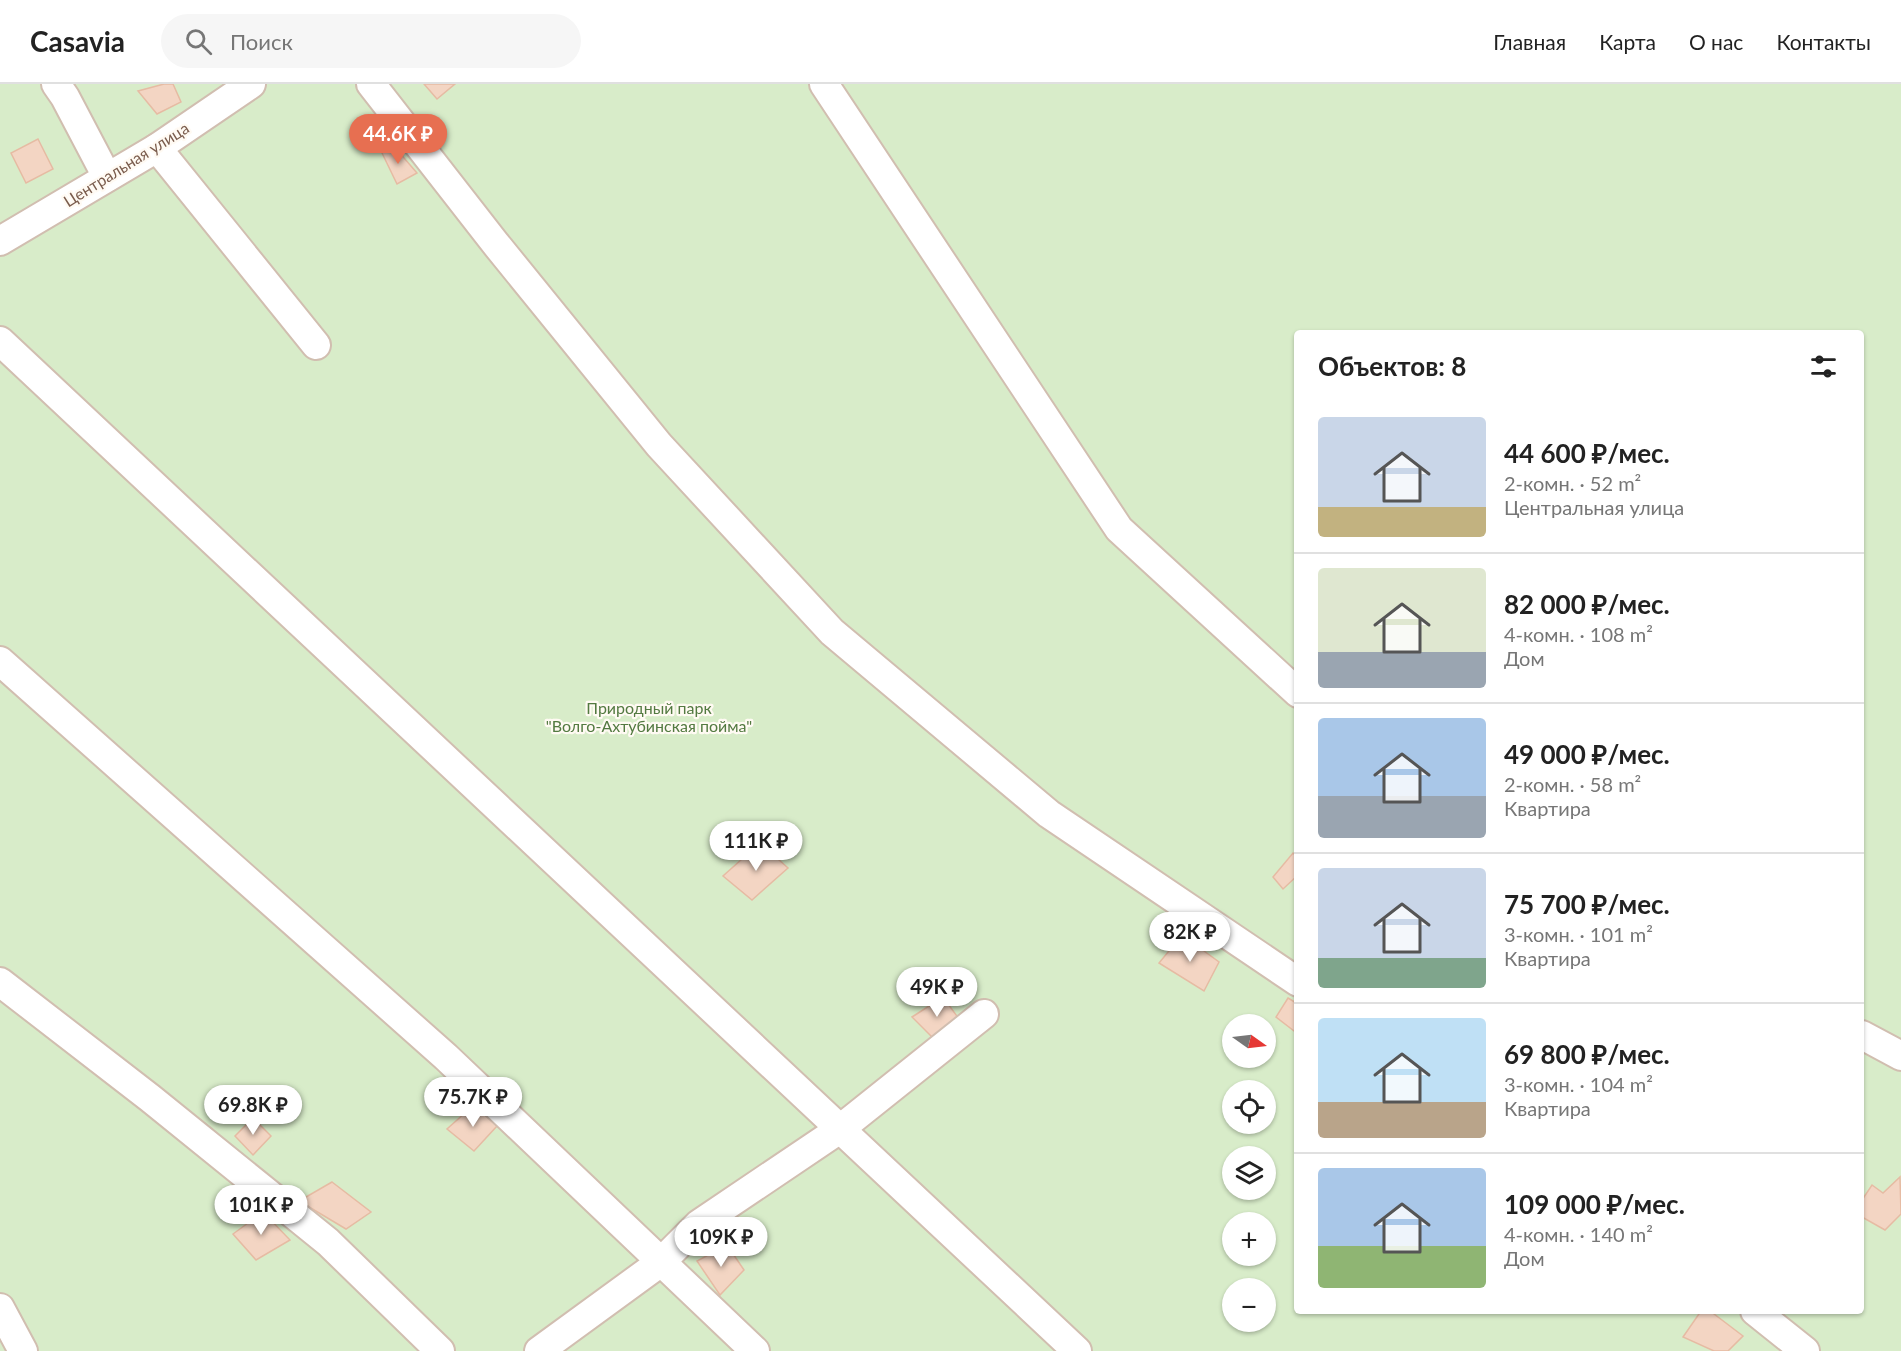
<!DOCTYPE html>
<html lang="ru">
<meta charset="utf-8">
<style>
:root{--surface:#fff;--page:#f6f6f6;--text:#222;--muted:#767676;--line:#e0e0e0;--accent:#e76f51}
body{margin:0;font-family:Lato,sans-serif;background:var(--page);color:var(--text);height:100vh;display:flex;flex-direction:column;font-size:22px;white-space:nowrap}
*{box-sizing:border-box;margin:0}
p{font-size:20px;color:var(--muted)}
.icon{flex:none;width:33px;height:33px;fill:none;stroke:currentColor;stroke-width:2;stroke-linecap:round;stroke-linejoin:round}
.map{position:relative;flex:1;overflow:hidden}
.side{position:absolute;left:1294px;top:246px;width:570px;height:984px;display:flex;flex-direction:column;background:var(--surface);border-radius:6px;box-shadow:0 2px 4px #0004}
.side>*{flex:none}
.needle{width:39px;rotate:104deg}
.controls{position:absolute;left:1222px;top:930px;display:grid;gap:12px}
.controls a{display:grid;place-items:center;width:54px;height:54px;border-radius:50%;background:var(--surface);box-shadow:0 2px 4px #0004;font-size:30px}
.price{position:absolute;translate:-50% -51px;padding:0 14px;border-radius:21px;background:#fff;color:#222;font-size:20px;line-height:39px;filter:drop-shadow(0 2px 3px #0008)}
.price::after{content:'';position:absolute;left:50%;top:36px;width:18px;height:14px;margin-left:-9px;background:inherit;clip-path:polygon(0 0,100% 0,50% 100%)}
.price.on{background:var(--accent);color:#fff}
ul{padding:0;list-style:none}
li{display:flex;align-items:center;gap:18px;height:150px;padding:0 24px}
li+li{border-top:2px solid var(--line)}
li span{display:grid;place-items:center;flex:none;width:168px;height:120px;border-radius:6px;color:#555}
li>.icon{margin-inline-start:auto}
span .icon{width:72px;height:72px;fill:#fffc;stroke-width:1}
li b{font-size:26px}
h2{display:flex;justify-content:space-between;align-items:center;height:72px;padding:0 24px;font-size:26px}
header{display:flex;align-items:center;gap:36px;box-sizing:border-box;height:84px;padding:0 30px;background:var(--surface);border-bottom:2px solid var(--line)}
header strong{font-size:28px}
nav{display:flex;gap:33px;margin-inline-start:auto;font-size:21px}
.search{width:420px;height:54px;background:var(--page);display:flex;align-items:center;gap:15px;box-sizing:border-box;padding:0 21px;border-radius:33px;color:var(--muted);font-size:22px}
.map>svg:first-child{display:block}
.green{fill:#d8ecc9;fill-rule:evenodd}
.building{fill:#f3d5c3;stroke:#e6bba3;stroke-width:1.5}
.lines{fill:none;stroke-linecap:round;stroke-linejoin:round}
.minor-casing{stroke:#d1beb0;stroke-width:32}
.minor{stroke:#fff;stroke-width:28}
.labels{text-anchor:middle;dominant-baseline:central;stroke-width:4.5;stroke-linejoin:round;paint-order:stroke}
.street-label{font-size:16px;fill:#7a5c4d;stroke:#fffaf3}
.park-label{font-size:16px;fill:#537a41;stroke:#fffaf3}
</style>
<header>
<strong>Casavia</strong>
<div class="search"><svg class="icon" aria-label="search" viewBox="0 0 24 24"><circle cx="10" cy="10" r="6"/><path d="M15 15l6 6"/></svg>Поиск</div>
<nav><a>Главная</a><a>Карта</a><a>О нас</a><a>Контакты</a></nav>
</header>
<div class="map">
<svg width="1901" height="1267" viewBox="0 0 1901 1267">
<rect width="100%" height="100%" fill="#fdf6ec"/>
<path class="green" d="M0 0H1901V1267H0ZM1298 249H1862V1227H1298ZM1233 940H1266V974H1233ZM1233 1006H1266V1040H1233ZM1233 1072H1266V1106H1233ZM1233 1138H1266V1172H1233ZM1233 1204H1266V1238H1233Z"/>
<g class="building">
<polygon points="164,0 173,0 181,18 157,30 138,7"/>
<polygon points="424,0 455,0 437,15"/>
<polygon points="38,55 53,85 26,99 11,69"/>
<polygon points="392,60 417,89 397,100 382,69"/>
<polygon points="760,759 788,784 752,816 723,792"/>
<polygon points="1293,769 1298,774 1298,791 1283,805 1273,793"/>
<polygon points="1182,851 1219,878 1204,907 1159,879"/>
<polygon points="943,913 959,935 935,956 912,933"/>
<polygon points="1288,914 1298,920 1298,950 1276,933"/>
<polygon points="474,1021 497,1042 474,1067 447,1045"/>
<polygon points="253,1034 271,1052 253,1071 235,1052"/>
<polygon points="1900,1093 1901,1130 1885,1146 1862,1133 1862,1116 1872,1101 1883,1109"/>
<polygon points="332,1098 371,1128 346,1145 299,1117"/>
<polygon points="263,1128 290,1156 256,1176 233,1150"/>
<polygon points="727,1161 744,1186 720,1211 697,1177"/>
<polygon points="1701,1227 1710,1227 1743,1252 1728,1267 1714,1267 1683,1253"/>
</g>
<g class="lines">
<defs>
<g id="minor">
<polyline points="56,0 65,13 107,93"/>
<polyline points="371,0 495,159 659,361 832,548 1049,730 1298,898"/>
<polyline points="824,0 1119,445 1298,609"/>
<polyline points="157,64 316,261"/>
<polyline points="0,157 157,64 251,0"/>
<polyline points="0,257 1077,1267"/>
<polyline points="0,577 446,973 755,1267"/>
<polyline points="0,898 150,1014 328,1158 440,1267"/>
<polyline points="1862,951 1901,972"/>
<polyline points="0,1224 23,1267"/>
<polyline points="1755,1227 1805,1267"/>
<polyline points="539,1267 661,1178 699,1140 840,1045 984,930"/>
</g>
</defs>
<use href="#minor" class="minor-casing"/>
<use href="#minor" class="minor"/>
</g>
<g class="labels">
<g class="street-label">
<text transform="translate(126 80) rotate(-32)">Центральная улица</text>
</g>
<g class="park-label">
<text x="649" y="623">Природный парк<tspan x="649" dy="18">"Волго-Ахтубинская пойма"</tspan></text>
</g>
</g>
</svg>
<div class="controls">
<a><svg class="needle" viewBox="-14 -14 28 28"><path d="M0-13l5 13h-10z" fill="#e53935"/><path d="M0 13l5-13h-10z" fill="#767676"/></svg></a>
<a><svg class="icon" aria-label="locate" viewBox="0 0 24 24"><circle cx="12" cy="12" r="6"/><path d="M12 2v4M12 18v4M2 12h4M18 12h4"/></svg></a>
<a><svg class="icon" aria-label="layers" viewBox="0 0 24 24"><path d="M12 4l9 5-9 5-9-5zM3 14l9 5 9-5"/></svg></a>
<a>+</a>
<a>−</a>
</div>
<b class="price on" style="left:398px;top:81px">44.6K ₽</b>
<b class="price" style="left:756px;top:788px">111K ₽</b>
<b class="price" style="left:1190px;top:879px">82K ₽</b>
<b class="price" style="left:937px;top:934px">49K ₽</b>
<b class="price" style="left:473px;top:1044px">75.7K ₽</b>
<b class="price" style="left:253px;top:1052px">69.8K ₽</b>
<b class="price" style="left:261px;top:1152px">101K ₽</b>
<b class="price" style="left:721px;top:1184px">109K ₽</b>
<section class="side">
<h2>Объектов: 8<svg class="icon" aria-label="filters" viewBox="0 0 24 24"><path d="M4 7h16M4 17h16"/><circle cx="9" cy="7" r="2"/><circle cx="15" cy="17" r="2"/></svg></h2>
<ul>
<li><span style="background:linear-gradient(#c9d6e8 75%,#c2b280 0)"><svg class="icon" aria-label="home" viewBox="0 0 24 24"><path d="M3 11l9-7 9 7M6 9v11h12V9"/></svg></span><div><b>44 600 ₽/мес.</b><p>2-комн. · 52 m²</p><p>Центральная улица</p></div></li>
<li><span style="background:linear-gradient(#dfe7d0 70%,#9aa5b1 0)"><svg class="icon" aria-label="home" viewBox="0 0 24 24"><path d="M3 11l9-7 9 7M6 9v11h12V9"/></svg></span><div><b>82 000 ₽/мес.</b><p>4-комн. · 108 m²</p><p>Дом</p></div></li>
<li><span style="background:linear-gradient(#a9c7e8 65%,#9aa5b1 0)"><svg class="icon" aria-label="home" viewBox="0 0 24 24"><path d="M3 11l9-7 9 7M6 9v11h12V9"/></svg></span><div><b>49 000 ₽/мес.</b><p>2-комн. · 58 m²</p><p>Квартира</p></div></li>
<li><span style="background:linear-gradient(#c9d6e8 75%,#7fa58c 0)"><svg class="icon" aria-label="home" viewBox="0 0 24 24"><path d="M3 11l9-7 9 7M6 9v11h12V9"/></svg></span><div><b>75 700 ₽/мес.</b><p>3-комн. · 101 m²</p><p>Квартира</p></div></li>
<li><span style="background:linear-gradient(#bfe0f5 70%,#b9a48a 0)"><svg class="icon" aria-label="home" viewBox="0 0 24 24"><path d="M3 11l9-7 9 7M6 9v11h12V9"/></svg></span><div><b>69 800 ₽/мес.</b><p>3-комн. · 104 m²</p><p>Квартира</p></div></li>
<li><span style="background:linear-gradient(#a9c7e8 65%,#8fb573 0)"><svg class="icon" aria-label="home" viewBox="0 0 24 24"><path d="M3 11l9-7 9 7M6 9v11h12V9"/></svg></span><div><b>109 000 ₽/мес.</b><p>4-комн. · 140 m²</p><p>Дом</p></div></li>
</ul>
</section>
</div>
